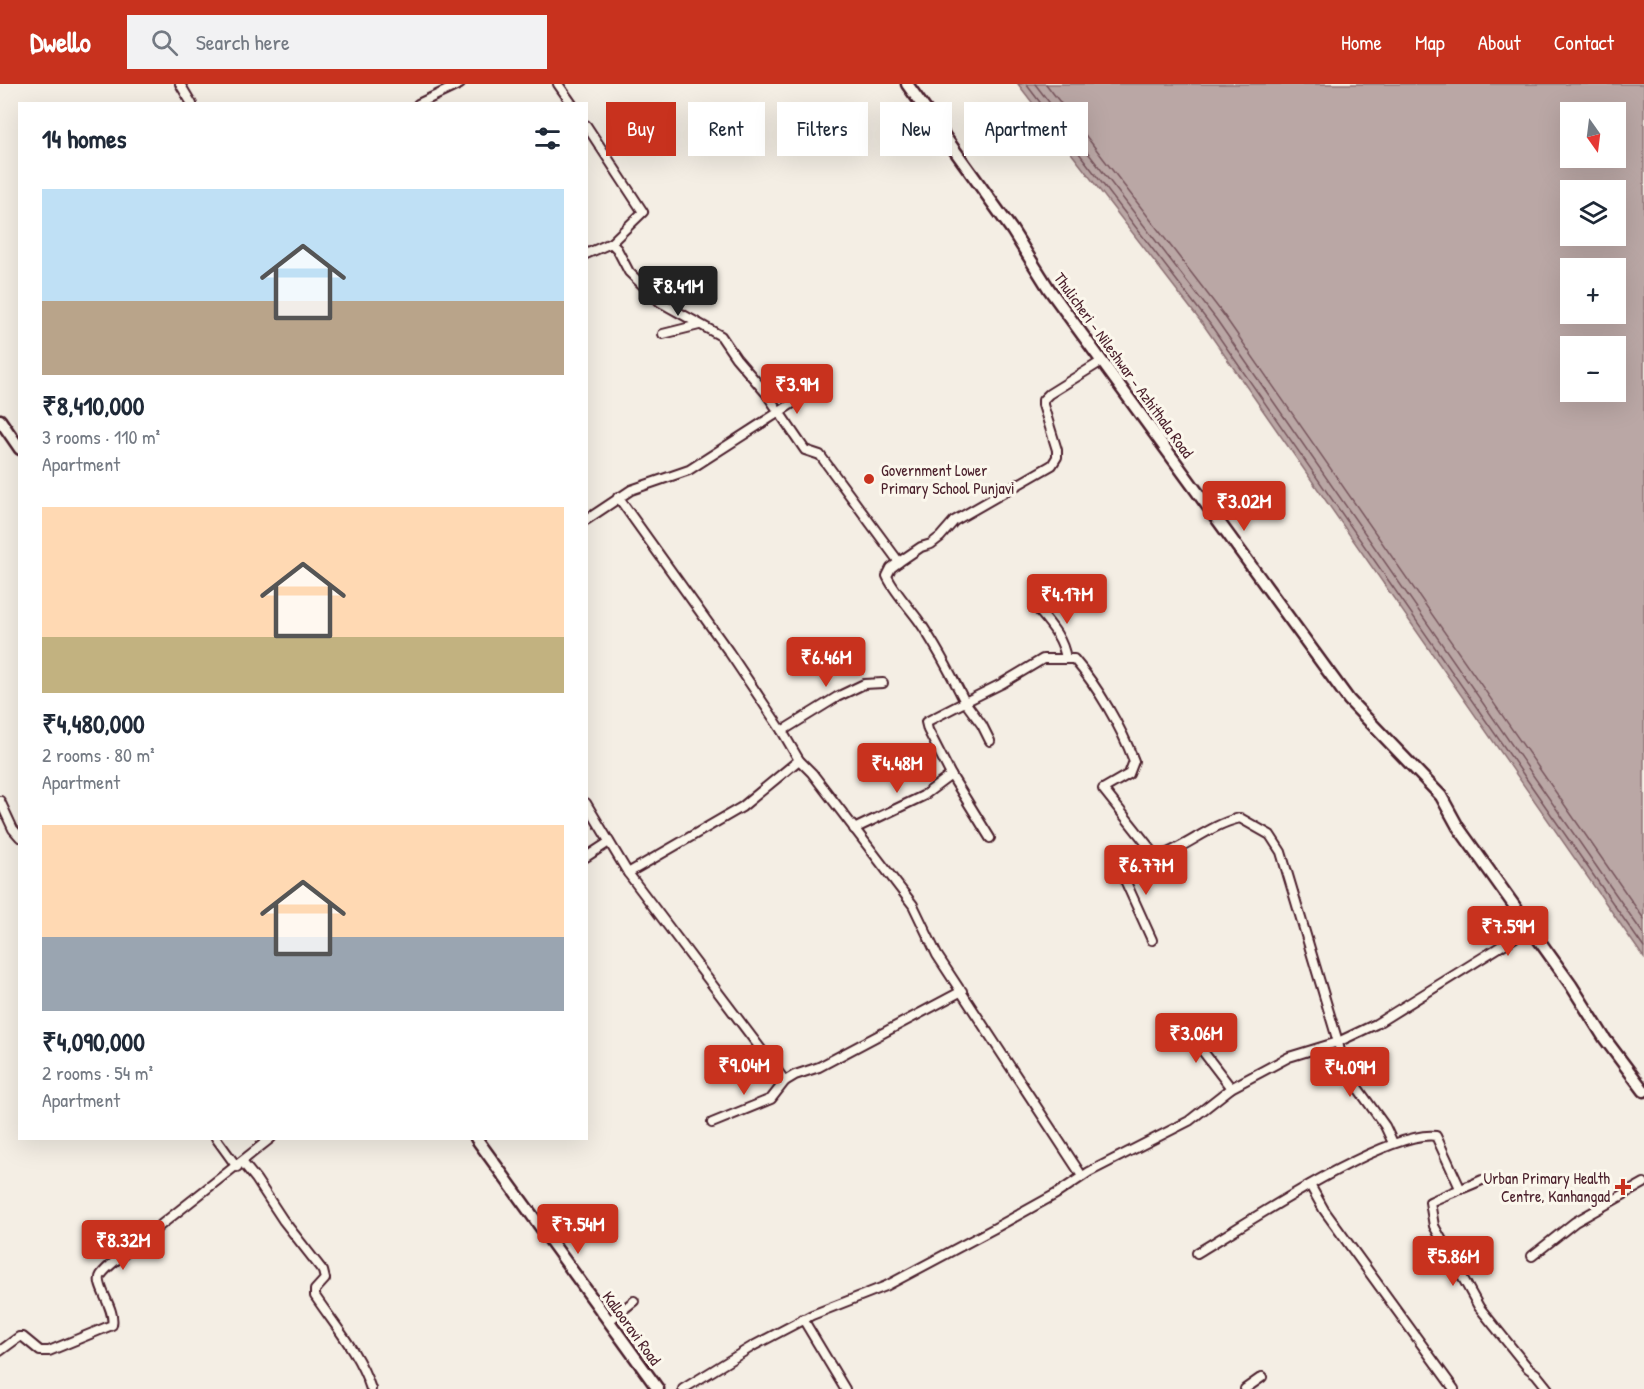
<!DOCTYPE html>
<meta charset="utf-8">
<style>
:root{--surface:#fff;--page:#f2f2f3;--text:#1f2937;--muted:#747a83;--accent:#c8321e}
body{margin:0;font-family:"Patrick Hand",sans-serif;background:var(--page);color:var(--text);height:100vh;display:flex;flex-direction:column;font-size:22px;white-space:nowrap}
*{box-sizing:border-box;margin:0}
p{font-size:20px;color:var(--muted)}
.icon{flex:none;width:33px;height:33px;fill:none;stroke:currentColor;stroke-width:2;stroke-linecap:round;stroke-linejoin:round}
.map{position:relative;flex:1;overflow:hidden}
.sheet{position:absolute;left:18px;top:18px;width:570px;height:1038px;display:flex;flex-direction:column;background:var(--surface);border-radius:0px;box-shadow:0 6px 24px #0002}
.sheet>*{flex:none}
.guide{position:absolute;left:606px;top:18px;width:570px;height:54px;display:flex;gap:12px}
.needle{width:39px;rotate:166deg}
.buttons{position:absolute;left:1560px;top:18px;display:grid;gap:12px}
.buttons a{display:grid;place-items:center;width:66px;height:66px;border-radius:0px;background:var(--surface);box-shadow:0 6px 24px #0002;font-size:30px}
.price{position:absolute;translate:-50% -51px;padding:0 14px;border-radius:6px;background:var(--accent);color:#fff;font-size:20px;line-height:39px;filter:drop-shadow(0 2px 3px #0008)}
.price::after{content:'';position:absolute;left:50%;top:36px;width:18px;height:14px;margin-left:-9px;background:inherit;clip-path:polygon(0 0,100% 0,50% 100%)}
.price.selected{background:#222;color:#fff}
ul{padding:0;list-style:none}
li{display:grid;align-content:center;gap:12px;height:318px;padding:0 24px}
li span{display:grid;place-items:center;height:186px;border-radius:0px;color:#555}
li>.icon{margin-inline-start:auto}
span .icon{width:108px;height:108px;fill:#fffc;stroke-width:1}
li b{font-size:26px}
h2{display:flex;justify-content:space-between;align-items:center;height:72px;padding:0 24px;font-size:26px}
.pill{padding:0 21px;border-radius:0px;background:var(--surface);box-shadow:0 6px 24px #0002;font-size:21px;line-height:54px}
.pill.selected{background:var(--accent);color:#fff}
header{display:flex;align-items:center;gap:36px;box-sizing:border-box;height:84px;padding:0 30px;background:var(--accent);color:#fff}
header strong{font-size:28px}
nav{display:flex;gap:33px;margin-inline-start:auto;font-size:21px}
.search{width:420px;height:54px;background:var(--page);display:flex;align-items:center;gap:15px;box-sizing:border-box;padding:0 21px;border-radius:0px;color:var(--muted);font-size:22px}
.map>svg:first-child{display:block}
.water{fill:#baa7a5;stroke:#8d7174;stroke-width:1.5;fill-rule:evenodd}
.lines{fill:none;stroke-linecap:round;stroke-linejoin:round}
.shore{stroke:#77555c;stroke-width:1.5}
.minor-casing{stroke:#4a1f2b;stroke-width:12}
.secondary-casing{stroke:#4a1f2b;stroke-width:15}
.minor{stroke:#fbf7ec;stroke-width:8}
.secondary{stroke:#fbf7ec;stroke-width:10}
.poi-dot{fill:#c8321e;stroke:#fbf7ec;stroke-width:2}
.labels{text-anchor:middle;dominant-baseline:central;stroke-width:6;stroke-linejoin:round;paint-order:stroke}
.street-label{font-size:16px;fill:#4a1f2b;stroke:#fbf7ec}
.poi-label{font-size:16px;fill:#4a1f2b;stroke:#fbf7ec;text-anchor:start}
</style>
<header>
<strong>Dwello</strong>
<div class="search"><svg class="icon" aria-label="search" viewBox="0 0 24 24"><circle cx="10" cy="10" r="6"/><path d="M15 15l6 6"/></svg>Search here</div>
<nav><a>Home</a><a>Map</a><a>About</a><a>Contact</a></nav>
</header>
<div class="map">
<svg width="1644" height="1305" viewBox="0 0 1644 1305">
<rect width="100%" height="100%" fill="#f4eee4"/>
<filter id="ink" filterUnits="userSpaceOnUse"><feTurbulence type="fractalNoise" baseFrequency=".0167" numOctaves="2"/><feDisplacementMap in="SourceGraphic" scale="12" xChannelSelector="R" yChannelSelector="G"/><feConvolveMatrix kernelMatrix="1 2 1 2 8 2 1 2 1" color-interpolation-filters="sRGB"/></filter>
<g filter="url(#ink)">
<path class="water" d="M1018 0H1644V874L1205 243ZM1570 28H1616V74H1570ZM1570 106H1616V152H1570ZM1570 184H1616V230H1570ZM1570 262H1616V308H1570Z"/>
<g class="lines">
<g class="shore">
<polyline points="1026,0 1210,240 1644,864"/>
<polyline points="1035,0 1216,235 1644,851"/>
<polyline points="1046,0 1223,230 1644,835"/>
</g>
<defs>
<g id="minor">
<polyline points="180,0 192,20"/>
<polyline points="558,0 572,20"/>
<polyline points="418,20 460,0"/>
<polyline points="586,41 643,128 611,159"/>
<polyline points="586,170 611,159 617,165 629,188 660,218 721,252 736,274 766,309 805,366 820,371 899,478"/>
<polyline points="663,250 699,241"/>
<path d="M1102 277 1049 310 1043 316V321L1057 366V373L1052 381 954 437 940 453 931 460 921 463 899 478 891 484 887 492C893 506 909 523 919 537 937 563 951 590 965 618L1001 600 1043 575H1074C1098 603 1121 643 1134 677L1129 690 1103 705 1157 773C1186 764 1209 741 1240 734L1270 751 1281 768 1338 958 1344 985 1385 1042 1393 1059"/>
<polyline points="618,413 729,568 782,647 799,676 812,689 913,821 937,871 1082,1092"/>
<polyline points="586,436 631,406 689,386 804,312"/>
<path d="M1035 522C1049 539 1063 553 1066 575"/>
<polyline points="782,647 837,613 864,600 883,599"/>
<polyline points="0,717 13,745 20,753"/>
<polyline points="586,719 628,789 785,997 795,991 819,983 962,907"/>
<polyline points="854,745 923,712 951,691"/>
<polyline points="990,754 951,691 928,646 926,638 965,618 982,641 990,657"/>
<polyline points="586,773 609,758"/>
<polyline points="628,789 742,723 799,676"/>
<polyline points="1152,856 1124,794 1157,773"/>
<polyline points="1182,940 1231,1004"/>
<polyline points="712,1039 771,1015 785,997"/>
<polyline points="216,1054 237,1083"/>
<path d="M243 1079 256 1095 283 1136 323 1187 325 1195 315 1206V1212C336 1243 359 1269 371 1305"/>
<path d="M1482 1096C1465 1104 1447 1110 1430 1118L1434 1142 1479 1223 1528 1284 1536 1290 1548 1305"/>
<polyline points="1310,1101 1324,1126 1454,1305"/>
<path d="M1197 1169C1244 1141 1387 1045 1436 1052L1460 1104"/>
<polyline points="1532,1172 1575,1138 1644,1099"/>
<polyline points="803,1235 845,1305"/>
<polyline points="609,1237 634,1217"/>
<path d="M0 1267 19 1253H23L40 1267H49L112 1241C116 1224 94 1201 101 1191 106 1184 113 1179 119 1174L271 1054"/>
<polyline points="683,1305 753,1262 812,1231 886,1202 995,1144 1056,1110 1089,1088 1189,1037 1231,1004 1289,973 1338,958 1376,940 1530,844"/>
<polyline points="1245,1305 1262,1293"/>
</g>
<g id="secondary">
<polyline points="907,0 1012,146 1049,205 1349,616 1441,712 1458,743 1571,901 1605,955 1644,1007"/>
<polyline points="0,336 20,365"/>
<polyline points="476,1054 658,1305"/>
</g>
</defs>
<use href="#minor" class="minor-casing"/>
<use href="#secondary" class="secondary-casing"/>
<use href="#minor" class="minor"/>
<use href="#secondary" class="secondary"/>
</g>
</g>
<g class="poi-dot">
<circle cx="869" cy="395" r="6"/>
<path d="M1620 1094h6v6h6v6h-6v6h-6v-6h-6v-6h6z"/>
</g>
<g class="labels">
<g class="street-label">
<text transform="translate(1124 281) rotate(54)">Thulicheri - Nileshwar - Azhithala Road</text>
<text transform="translate(632 1244) rotate(54)">Kallooravi Road</text>
</g>
<g class="poi-label">
<text x="881" y="386">Government Lower<tspan x="881" dy="18">Primary School Punjavi</tspan></text>
<text x="1610" y="1094" text-anchor="end">Urban Primary Health<tspan x="1610" dy="18">Centre, Kanhangad</tspan></text>
</g>
</g>
</svg>
<div class="buttons">
<a><svg class="needle" viewBox="-14 -14 28 28"><path d="M0-13l5 13h-10z" fill="#e53935"/><path d="M0 13l5-13h-10z" fill="#747a83"/></svg></a>
<a><svg class="icon" aria-label="layers" viewBox="0 0 24 24"><path d="M12 4l9 5-9 5-9-5zM3 14l9 5 9-5"/></svg></a>
<a>+</a>
<a>−</a>
</div>
<b class="price selected" style="left:678px;top:233px">₹8.41M</b>
<b class="price" style="left:797px;top:331px">₹3.9M</b>
<b class="price" style="left:1244px;top:448px">₹3.02M</b>
<b class="price" style="left:1067px;top:541px">₹4.17M</b>
<b class="price" style="left:826px;top:604px">₹6.46M</b>
<b class="price" style="left:897px;top:710px">₹4.48M</b>
<b class="price" style="left:1146px;top:812px">₹6.77M</b>
<b class="price" style="left:1508px;top:873px">₹7.59M</b>
<b class="price" style="left:1196px;top:980px">₹3.06M</b>
<b class="price" style="left:744px;top:1012px">₹9.04M</b>
<b class="price" style="left:1350px;top:1014px">₹4.09M</b>
<b class="price" style="left:578px;top:1171px">₹7.54M</b>
<b class="price" style="left:123px;top:1187px">₹8.32M</b>
<b class="price" style="left:1453px;top:1203px">₹5.86M</b>
<div class="guide">
<a class="pill selected">Buy</a>
<a class="pill">Rent</a>
<a class="pill">Filters</a>
<a class="pill">New</a>
<a class="pill">Apartment</a>
</div>
<section class="sheet">
<h2>14 homes<svg class="icon" aria-label="filters" viewBox="0 0 24 24"><path d="M4 7h16M4 17h16"/><circle cx="9" cy="7" r="2"/><circle cx="15" cy="17" r="2"/></svg></h2>
<ul>
<li><span style="background:linear-gradient(#bfe0f5 60%,#b9a48a 0)"><svg class="icon" aria-label="home" viewBox="0 0 24 24"><path d="M3 11l9-7 9 7M6 9v11h12V9"/></svg></span><div><b>₹8,410,000</b><p>3 rooms · 110 m²</p><p>Apartment</p></div></li>
<li><span style="background:linear-gradient(#ffd9b3 70%,#c2b280 0)"><svg class="icon" aria-label="home" viewBox="0 0 24 24"><path d="M3 11l9-7 9 7M6 9v11h12V9"/></svg></span><div><b>₹4,480,000</b><p>2 rooms · 80 m²</p><p>Apartment</p></div></li>
<li><span style="background:linear-gradient(#ffd9b3 60%,#9aa5b1 0)"><svg class="icon" aria-label="home" viewBox="0 0 24 24"><path d="M3 11l9-7 9 7M6 9v11h12V9"/></svg></span><div><b>₹4,090,000</b><p>2 rooms · 54 m²</p><p>Apartment</p></div></li>
</ul>
</section>
</div>
